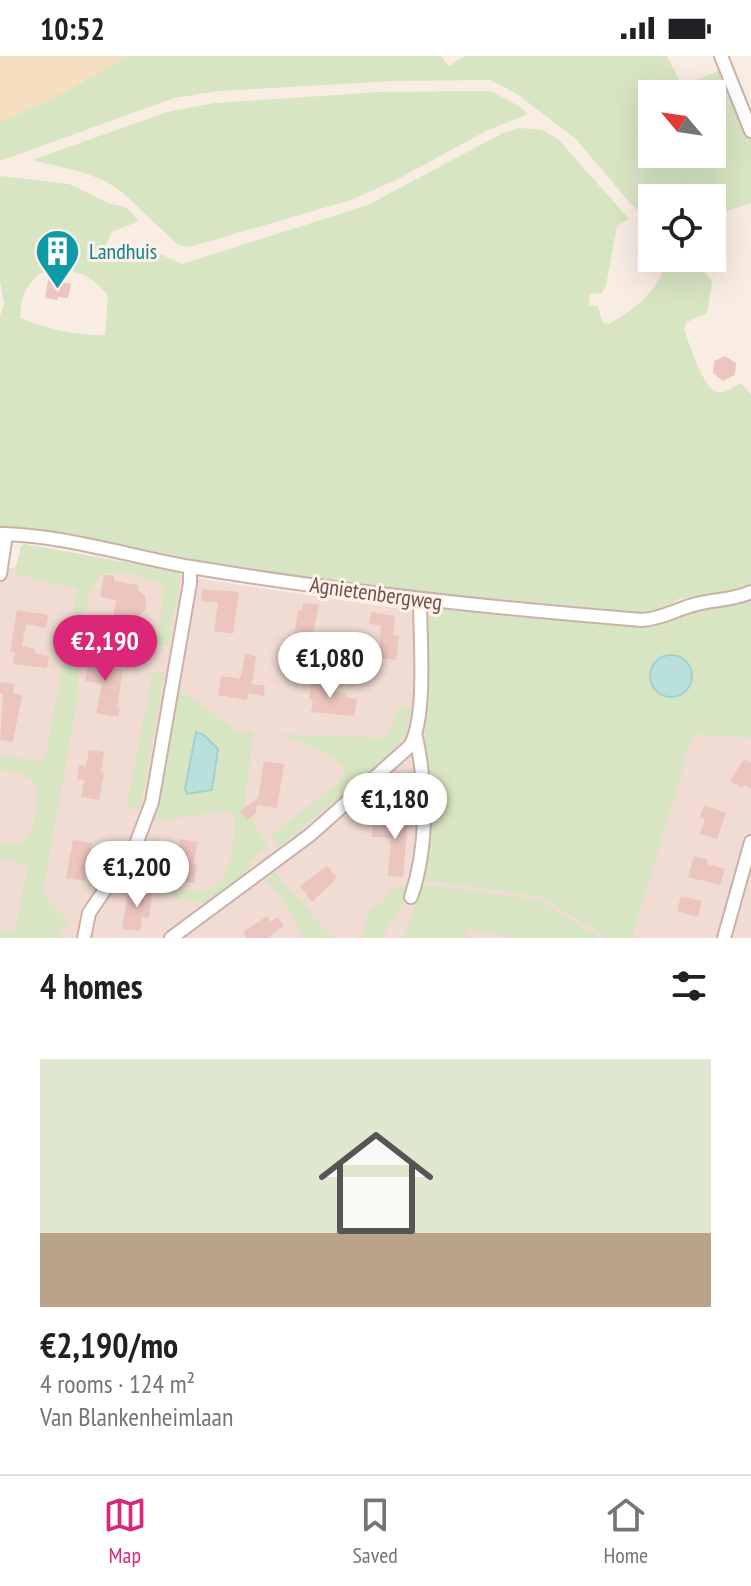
<!DOCTYPE html>
<meta charset="utf-8">
<style>
:root{--surface:#fff;--page:#f2f2f2;--text:#202124;--muted:#757577;--line:#e0e0e0;--accent:#db2777}
body{margin:0;font-family:"PT Sans Narrow",sans-serif;background:var(--page);color:var(--text);height:100vh;display:flex;flex-direction:column;font-size:30px;white-space:nowrap}
*{box-sizing:border-box;margin:0}
p{font-size:26px;color:var(--muted)}
.icon{flex:none;width:44px;height:44px;fill:none;stroke:currentColor;stroke-width:2;stroke-linecap:round;stroke-linejoin:round}
.map{position:relative;height:882px;overflow:hidden}
.drawer{display:flex;flex-direction:column;background:var(--surface);flex:1}
.drawer>*{flex:none}
.needle{width:52px;rotate:299deg}
.buttons{position:absolute;left:638px;top:24px;display:grid;gap:16px}
.buttons a{display:grid;place-items:center;width:88px;height:88px;border-radius:0px;background:var(--surface);box-shadow:0 8px 32px #0002;font-size:40px}
.price{position:absolute;translate:-50% -68px;padding:0 18px;border-radius:28px;background:#fff;color:#222;font-size:26px;line-height:52px;filter:drop-shadow(0 2px 4px #0008)}
.price::after{content:'';position:absolute;left:50%;top:48px;width:24px;height:18px;margin-left:-12px;background:inherit;clip-path:polygon(0 0,100% 0,50% 100%)}
.price.current{background:var(--accent);color:#fff}
ul{padding:0;list-style:none}
li{display:grid;align-content:center;gap:16px;height:424px;padding:0 40px}
li+li{border-top:2px solid var(--line)}
li span{display:grid;place-items:center;height:248px;border-radius:0px;color:#555}
li>.icon{margin-inline-start:auto}
span .icon{width:144px;height:144px;fill:#fffc;stroke-width:1}
li b{font-size:34px}
h2{display:flex;justify-content:space-between;align-items:center;height:96px;padding:0 40px;font-size:34px}
.status{display:flex;justify-content:space-between;align-items:center;height:56px;padding:0 40px;background:var(--surface);direction:ltr}
.status svg{height:22px;fill:currentColor}
.dock{display:flex;justify-content:space-around;align-items:center;height:112px;border-top:2px solid var(--line);background:var(--surface);font-size:22px;color:var(--muted)}
.dock a{display:grid;justify-items:center;gap:4px}
.dock .current{color:var(--accent)}
.map>svg:first-child{display:block}
.residential{fill:#f0dcd2}
.green{fill:#d8e5c3;fill-rule:evenodd}
.sand{fill:#f6dfc1}
.water{fill:#bae0de;stroke:#a1d1ce;stroke-width:2}
.building{fill:#ecc6be}
.lines{fill:none;stroke-linecap:round;stroke-linejoin:round}
.minor-casing{stroke:#c9b2ab;stroke-width:16}
.minor{stroke:#fff;stroke-width:12}
.labels{text-anchor:middle;dominant-baseline:central;stroke-width:6;stroke-linejoin:round;paint-order:stroke}
.culture-label{font-size:22px;fill:#0d838f;stroke:#fdf1e9;text-anchor:start}
.street-label{font-size:22px;fill:#6f514c;stroke:#fdf1e9}
</style>
<div class="status"><b>10:52</b><svg viewBox="0 0 49 12"><path d="M0 12V9h3v3zM5 12V6h3v6zM10 12V3h3v9zM15 12V0h3v12zM26 1h20v11H26zM47 4h2v5h-2z"/></svg></div>
<div class="map">
<svg width="751" height="882" viewBox="0 0 751 882">
<rect width="100%" height="100%" fill="#f9ece3"/>
<polygon class="residential" points="68,503 406,554 597,590 751,573 751,882 0,882 0,511 10,512"/>
<g class="green">
<path d="M129 0H441L449 10 465 0H667L682 29 722 14 751 83V147L712 160V142H652V168L629 146 576 83 517 38 490 24 395 25 219 35 174 42 0 105V66L48 45ZM652 38H712V98H652Z"/>
<polygon points="490,35 519,50 528,58 488,74 396,124 351,144 189,191 178,189 122,136 105,125 82,116 32,104 167,56 215,47 379,36"/>
<path d="M520 72 542 74 558 83 629 163 617 170 606 230 602 237 590 238 589 249 598 250 602 266 609 268C635 253 662 233 666 202 683 202 702 210 712 225L707 257 687 266 684 274C690 288 702 331 717 336 725 338 734 331 741 327L751 339V529L728 538 679 543 667 552 637 558 454 544 251 515 0 472V260L4 248 0 225V120L69 128 111 148 126 151 139 165 112 176 104 193 128 201 160 198 182 208 368 149 503 77ZM54 213C80 214 93 221 108 240L105 279C75 280 48 273 20 262 21 239 29 217 54 213Z"/>
<path d="M24 488 181 516 168 590 153 588 159 573 164 530C147 520 119 514 100 518L89 537 77 600 79 635 43 834 50 847 69 866 58 882H0V877L15 873 27 814 23 808 0 802V788L23 787C32 779 33 769 35 758 40 724 33 718 0 713V699L42 706 45 702 77 533 16 518C14 508 21 501 20 491Z"/>
<path d="M751 543V682L696 678 691 684 632 882H607L541 841 421 824 427 786 425 685 427 576V565L432 557 444 553 640 571 652 569 691 555ZM670 599C688 601 696 616 687 633L671 640 654 632 650 620 654 608Z"/>
<polygon points="159,615 164,617 140,754 127,750 151,623 154,616"/>
<path d="M172 629 239 676H253L244 752 267 787 238 823 206 849 127 828 144 801 153 797 155 803 150 825C220 852 238 823 233 755L148 765ZM196 677 218 693 212 734 185 733Z"/>
<path d="M400 649 411 653 408 673 390 699 279 791 271 780 337 727 342 722 344 714C332 695 299 686 278 678L385 682 392 670Z"/>
<polygon points="271,812 332,882 305,882 283,844 261,819"/>
<polygon points="422,828 540,844 600,882 518,882 467,873 466,882 404,882"/>
<polygon points="410,829 400,854 381,882 362,882 368,857 383,845 392,833"/>
</g>
<polygon class="sand" points="0,0 129,0 48,45 0,66"/>
<g class="water">
<circle cx="671" cy="620" r="21"/>
<polygon points="196,676 204,679 218,693 212,734 187,738 185,733"/>
</g>
<g class="building">
<polygon points="52,217 63,220 62,226 71,228 68,242 58,241 57,244 45,242 49,220"/>
<polygon points="725,300 736,307 735,319 723,325 713,317 714,305"/>
<polygon points="104,519 114,520 114,525 138,529 137,533 145,540 146,553 131,568 129,576 111,572 116,544 100,541"/>
<polygon points="203,533 239,536 233,578 214,575 218,547 201,545"/>
<polygon points="303,547 319,549 310,591 293,588 298,554 302,555"/>
<polygon points="17,554 48,559 46,572 26,568 22,590 35,593 34,597 49,600 47,612 13,608 15,597 10,596"/>
<polygon points="371,556 395,560 393,579 399,580 396,604 379,602 381,570 369,568"/>
<polygon points="91,590 103,592 100,610 123,614 117,651 120,652 118,661 96,657 102,628 85,625"/>
<polygon points="245,598 256,600 252,628 265,630 264,640 248,637 247,644 218,639 221,620 240,623"/>
<polygon points="313,618 325,620 323,634 347,637 346,641 357,643 354,660 311,656 313,643 309,643"/>
<polygon points="0,626 15,628 13,638 22,639 13,686 0,684 3,638 0,637"/>
<polygon points="89,694 104,696 101,716 104,717 99,744 81,741 84,724 77,723 79,709 86,710"/>
<polygon points="744,703 751,707 751,733 744,729 742,732 730,725"/>
<polygon points="264,705 284,708 277,752 257,749 256,757 247,764 240,755 258,742"/>
<polygon points="704,749 726,757 717,783 700,778 705,763 700,761"/>
<polygon points="393,759 405,760 415,767 415,770 407,773 403,821 388,820 391,782 372,781 373,766 392,767"/>
<polygon points="180,783 198,786 193,808 197,809 194,827 155,822 157,807 175,811"/>
<polygon points="73,784 92,787 85,825 66,822"/>
<polygon points="694,800 708,804 707,808 725,813 720,829 688,821"/>
<polygon points="327,810 337,822 312,846 300,830"/>
<polygon points="137,831 153,834 149,862 142,861 140,875 122,873 128,837 136,838"/>
<polygon points="681,840 702,845 698,861 677,855"/>
<polygon points="267,860 271,866 277,861 284,869 268,882 247,882 243,876"/>
</g>
<g class="lines">
<defs>
<g id="minor">
<polyline points="721,0 751,75"/>
<path d="M0 478C64 479 128 500 191 511 341 536 491 552 642 564 661 563 675 554 693 549 712 543 732 545 751 536"/>
<polyline points="0,518 6,478"/>
<path d="M411 841C428 792 427 731 416 681"/>
<polyline points="84,882 89,857 136,788 152,746 190,527 190,511"/>
<path d="M171 882 310 779 410 690C427 662 420 581 420 545"/>
<polyline points="724,882 751,786"/>
</g>
</defs>
<use href="#minor" class="minor-casing"/>
<use href="#minor" class="minor"/>
</g>
<defs>
<symbol id="building-pin" viewBox="-11 -11 22 30"><path d="M0 17L-7.5 6A9.5 9.5 0 1 1 7.5 6Z" fill="#0f9aa8" stroke="#fdf1e9"/><path d="M-4-6H4V6H1V3H-1V6H-4ZM-2.5-4.3h1.7v1.8h-1.7ZM.8-4.3h1.7v1.8H.8ZM-2.5-1h1.7V.8h-1.7ZM.8-1h1.7V.8H.8Z" fill="#fff"/></symbol>
</defs>
<g fill-rule="evenodd">
<use href="#building-pin" x="32" y="170" width="51" height="69"/>
</g>
<g class="labels">
<g class="culture-label">
<text x="89" y="195">Landhuis</text>
</g>
<g class="street-label">
<text transform="translate(376 537) rotate(8)">Agnietenbergweg</text>
</g>
</g>
</svg>
<div class="buttons">
<a><svg class="needle" viewBox="-14 -14 28 28"><path d="M0-13l5 13h-10z" fill="#e53935"/><path d="M0 13l5-13h-10z" fill="#757577"/></svg></a>
<a><svg class="icon" aria-label="locate" viewBox="0 0 24 24"><circle cx="12" cy="12" r="6"/><path d="M12 2v4M12 18v4M2 12h4M18 12h4"/></svg></a>
</div>
<b class="price current" style="left:105px;top:627px">€2,190</b>
<b class="price" style="left:330px;top:644px">€1,080</b>
<b class="price" style="left:395px;top:785px">€1,180</b>
<b class="price" style="left:137px;top:853px">€1,200</b>
</div>
<section class="drawer">
<h2>4 homes<svg class="icon" aria-label="filters" viewBox="0 0 24 24"><path d="M4 7h16M4 17h16"/><circle cx="9" cy="7" r="2"/><circle cx="15" cy="17" r="2"/></svg></h2>
<ul>
<li><span style="background:linear-gradient(#dfe7d0 70%,#b9a48a 0)"><svg class="icon" aria-label="home" viewBox="0 0 24 24"><path d="M3 11l9-7 9 7M6 9v11h12V9"/></svg></span><div><b>€2,190/mo</b><p>4 rooms · 124 m²</p><p>Van Blankenheimlaan</p></div></li>
</ul>
</section>
<nav class="dock">
<a class="current"><svg class="icon" aria-label="map" viewBox="0 0 24 24"><path d="M3 6l6-2 6 2 6-2v14l-6 2-6-2-6 2zM9 4v14M15 6v14"/></svg>Map</a>
<a><svg class="icon" aria-label="saved" viewBox="0 0 24 24"><path d="M7 4h10v16l-5-4-5 4z"/></svg>Saved</a>
<a><svg class="icon" aria-label="home" viewBox="0 0 24 24"><path d="M3 11l9-7 9 7M6 9v11h12V9"/></svg>Home</a>
</nav>
